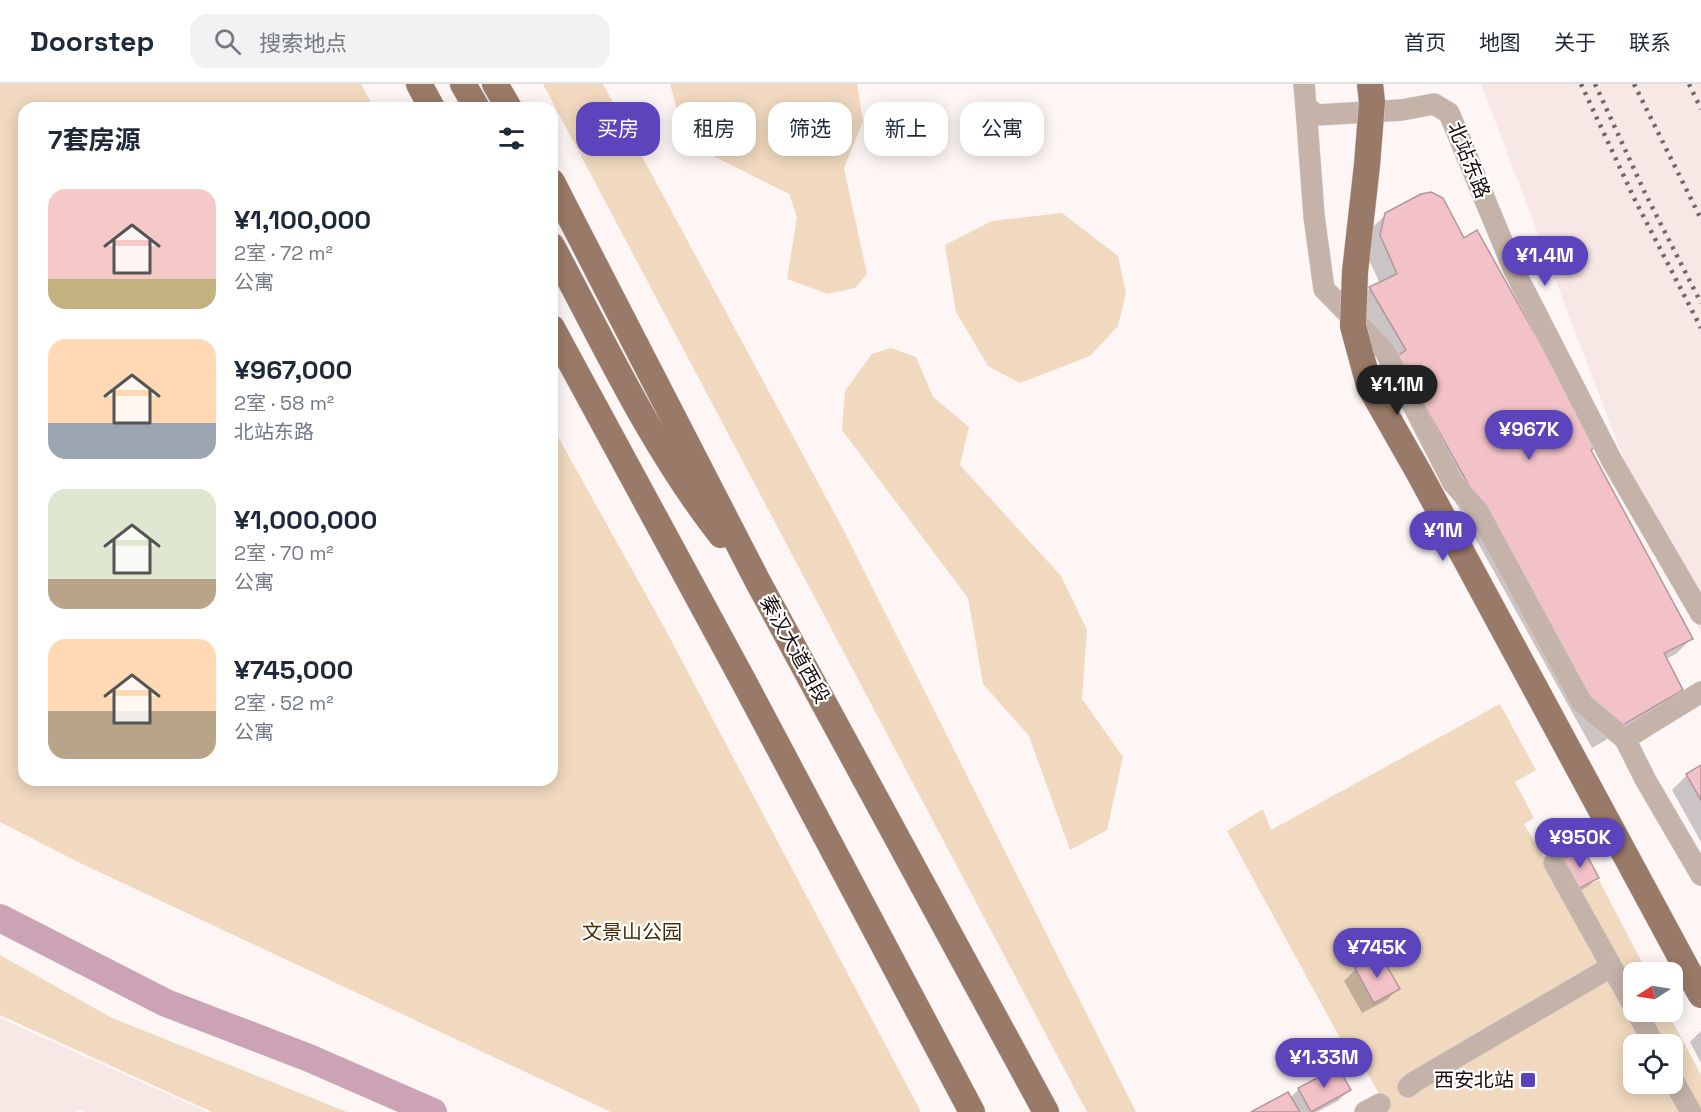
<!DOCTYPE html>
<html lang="zh">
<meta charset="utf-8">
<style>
:root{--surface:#fff;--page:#f2f2f3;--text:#1f2937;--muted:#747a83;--line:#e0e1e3;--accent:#5c44bc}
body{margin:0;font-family:"Space Grotesk","Noto Sans SC",sans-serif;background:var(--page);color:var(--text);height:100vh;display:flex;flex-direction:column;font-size:22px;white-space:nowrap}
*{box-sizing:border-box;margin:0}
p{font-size:20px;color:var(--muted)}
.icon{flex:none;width:33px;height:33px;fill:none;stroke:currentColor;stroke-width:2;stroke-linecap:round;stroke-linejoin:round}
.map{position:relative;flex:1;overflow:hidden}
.details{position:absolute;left:18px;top:18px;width:540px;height:684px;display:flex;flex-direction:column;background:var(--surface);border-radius:18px;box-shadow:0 3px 15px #0003}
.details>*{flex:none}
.top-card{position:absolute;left:576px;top:18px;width:570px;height:54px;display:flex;gap:12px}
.needle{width:39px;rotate:258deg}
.fabs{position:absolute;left:1623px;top:878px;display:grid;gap:12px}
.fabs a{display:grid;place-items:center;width:60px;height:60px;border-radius:12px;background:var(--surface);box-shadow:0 3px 15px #0003;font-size:30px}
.price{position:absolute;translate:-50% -51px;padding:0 14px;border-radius:21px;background:var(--accent);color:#fff;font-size:20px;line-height:39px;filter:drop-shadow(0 2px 3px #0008)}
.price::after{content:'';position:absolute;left:50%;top:36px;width:18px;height:14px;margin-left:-9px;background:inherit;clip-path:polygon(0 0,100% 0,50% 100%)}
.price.current{background:#222;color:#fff}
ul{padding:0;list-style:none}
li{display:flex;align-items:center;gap:18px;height:150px;padding:0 30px}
li span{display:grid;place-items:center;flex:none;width:168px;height:120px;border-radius:18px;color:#555}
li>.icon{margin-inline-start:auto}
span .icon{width:72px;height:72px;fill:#fffc;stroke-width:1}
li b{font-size:26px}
h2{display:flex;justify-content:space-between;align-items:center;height:72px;padding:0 30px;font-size:26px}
.tag{padding:0 21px;border-radius:18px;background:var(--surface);box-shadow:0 3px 15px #0003;font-size:21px;line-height:54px}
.tag.current{background:var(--accent);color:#fff}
header{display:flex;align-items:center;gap:36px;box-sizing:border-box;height:84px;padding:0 30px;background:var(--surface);border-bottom:2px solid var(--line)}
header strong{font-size:28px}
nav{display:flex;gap:33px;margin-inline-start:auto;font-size:21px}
.search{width:420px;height:54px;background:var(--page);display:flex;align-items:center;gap:15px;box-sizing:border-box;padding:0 21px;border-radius:18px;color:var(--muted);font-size:22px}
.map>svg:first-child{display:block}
.built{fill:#f7e8e5}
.green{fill:#f0d9bf;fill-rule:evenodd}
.shadow{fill:#0003}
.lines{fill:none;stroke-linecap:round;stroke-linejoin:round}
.river{stroke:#cca2b5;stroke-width:28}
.building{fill:#f2c2c8;stroke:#b3969a;stroke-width:1.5}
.minor-casing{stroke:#d8d1d0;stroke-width:22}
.major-casing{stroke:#d8d1d0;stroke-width:27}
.minor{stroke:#c5b3a9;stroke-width:21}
.major{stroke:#997a68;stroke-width:26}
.rail{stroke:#706766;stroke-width:4.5;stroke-dasharray:3 6;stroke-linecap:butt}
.major-bridge-casing{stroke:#d8d1d0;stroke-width:27;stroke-linecap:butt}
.major-bridge{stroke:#997a68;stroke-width:26}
.poi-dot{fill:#5c44bc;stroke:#fff;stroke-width:2}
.labels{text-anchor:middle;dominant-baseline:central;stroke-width:4.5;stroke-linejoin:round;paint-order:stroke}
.street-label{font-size:20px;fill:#170d0c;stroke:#fff}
.park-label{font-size:20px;fill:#462a00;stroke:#fff}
.poi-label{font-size:20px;fill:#170d0c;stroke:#fff;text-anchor:end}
</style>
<header>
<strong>Doorstep</strong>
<div class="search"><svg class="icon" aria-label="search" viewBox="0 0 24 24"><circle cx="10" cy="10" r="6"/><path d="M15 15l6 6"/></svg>搜索地点</div>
<nav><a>首页</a><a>地图</a><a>关于</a><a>联系</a></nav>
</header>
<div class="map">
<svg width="1701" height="1028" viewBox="0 0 1701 1028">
<rect width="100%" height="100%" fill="#fdf6f5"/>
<g class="built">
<polygon points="1481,0 1701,0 1701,548 1664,481"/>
<polygon points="0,934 207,1028 85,1028 79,1025 74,1028 0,1028"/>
</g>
<g class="green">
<polygon points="0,0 361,0 374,24 24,24 24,696 552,696 552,342 664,543 921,1028 611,1028 78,778 0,738"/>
<polygon points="543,0 603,0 843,445 1136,1028 1087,1028"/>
<polygon points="670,0 857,0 863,37 844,84 867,190 855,204 828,210 787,195 797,133 789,110 715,73 682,44"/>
<polygon points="1062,129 1118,172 1126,209 1118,242 1090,272 1020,299 988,282 956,228 945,161 992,137"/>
<polygon points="891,264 916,273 933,313 969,343 960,381 1061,492 1087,546 1082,615 1123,673 1107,746 1070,766 1029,652 983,600 968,514 842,346 845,307 872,270"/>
<path d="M1500 620 1536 686 1515 698 1534 734 1524 740 1543 772 1560 778 1575 808 1599 796 1647 888H1634V927H1667L1701 991V1028H1389L1357 970 1351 974 1227 747 1263 725 1271 746ZM1634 960H1672V999H1634Z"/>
<polygon points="0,871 112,934 347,1028 212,1028 0,931"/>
</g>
<g class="shadow">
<polygon points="1386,130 1463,156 1589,366 1691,555 1676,570 1666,575 1681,606 1666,621 1592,664 1383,288 1391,280 1355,219 1370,204 1380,200 1365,167 1371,145"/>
<polygon points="1701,683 1701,758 1672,706 1687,691"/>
<polygon points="1562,777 1597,794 1590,801 1569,813"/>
<polygon points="1380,872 1398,904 1387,916 1362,929 1344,897 1355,886"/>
<polygon points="1701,947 1701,979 1690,958"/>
<polygon points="1299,1005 1349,1006 1338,1017 1317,1028 1255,1028 1290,1014"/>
</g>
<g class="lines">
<polyline class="river" points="0,834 166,919 309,974 433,1028"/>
</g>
<g class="building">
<polygon points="1431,108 1443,114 1464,154 1477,146 1597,361 1591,366 1693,555 1664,569 1683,606 1607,650 1397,272 1406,266 1369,203 1397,190 1380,151 1385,129 1421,110"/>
<polygon points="1701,681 1701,716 1686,690"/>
<polygon points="1583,764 1599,794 1576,806 1561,776"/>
<polygon points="1380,870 1400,905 1374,919 1355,884"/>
<polygon points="1338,983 1351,1006 1311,1028 1298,1004"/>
<polygon points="1288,1008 1300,1028 1251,1028"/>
</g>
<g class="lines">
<defs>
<g id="minor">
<polyline points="1304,0 1306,23 1317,31 1402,26 1434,20 1449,29 1514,186 1612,377 1701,530"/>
<polyline points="1306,23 1314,132 1324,205 1385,267 1453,399 1478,427 1582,619"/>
<polyline points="1575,606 1582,619 1625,655 1645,695 1701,791"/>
<polyline points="1625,655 1701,608"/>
<polyline points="1554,779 1634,923"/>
<polyline points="1636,927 1654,960"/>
<polyline points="1672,994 1691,1028"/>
<polyline points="1408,1003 1414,998 1611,883"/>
<polyline points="1365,1028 1380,1020"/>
</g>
<g id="major">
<polyline points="419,0 432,24"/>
<polyline points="463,0 477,24"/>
<polyline points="495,0 509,24"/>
<polyline points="552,98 757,496 1046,1028"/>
<path d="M552 162C605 261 652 363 721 451"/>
<polyline points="552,244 744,598 972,1028"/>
</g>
</defs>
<use href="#minor" class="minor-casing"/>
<use href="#major" class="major-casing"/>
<use href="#minor" class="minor"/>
<use href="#major" class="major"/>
<g class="rail">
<polyline points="1581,0 1634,114 1701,244"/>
<polyline points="1595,0 1645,109 1701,219"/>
<polyline points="1634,0 1701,135"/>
<polyline points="1689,0 1701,25"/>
</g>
<defs>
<polyline id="major-bridge" points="1370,0 1372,18 1367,81 1355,188 1353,242 1369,301 1419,389 1701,911"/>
</defs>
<use href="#major-bridge" class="major-bridge-casing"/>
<use href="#major-bridge" class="major-bridge"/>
</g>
<rect class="poi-dot" x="1520" y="988" width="16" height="16" rx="3"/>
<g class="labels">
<g class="street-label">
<text transform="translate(1469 76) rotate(68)">北站东路</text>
<text transform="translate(795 565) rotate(61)">秦汉大道西段</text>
</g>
<g class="park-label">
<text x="632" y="848">文景山公园</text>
</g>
<g class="poi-label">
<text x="1514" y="996">西安北站</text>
</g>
</g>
</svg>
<div class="fabs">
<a><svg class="needle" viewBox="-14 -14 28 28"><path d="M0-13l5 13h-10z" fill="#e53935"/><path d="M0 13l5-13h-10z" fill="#747a83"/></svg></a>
<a><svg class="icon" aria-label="locate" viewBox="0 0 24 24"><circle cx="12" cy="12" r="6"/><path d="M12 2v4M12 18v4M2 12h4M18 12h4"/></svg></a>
</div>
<b class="price" style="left:1545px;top:203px">¥1.4M</b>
<b class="price current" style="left:1397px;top:332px">¥1.1M</b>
<b class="price" style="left:1529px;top:377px">¥967K</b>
<b class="price" style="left:1443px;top:478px">¥1M</b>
<b class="price" style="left:1580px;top:785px">¥950K</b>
<b class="price" style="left:1377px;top:895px">¥745K</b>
<b class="price" style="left:1324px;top:1005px">¥1.33M</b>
<div class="top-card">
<a class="tag current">买房</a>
<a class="tag">租房</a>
<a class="tag">筛选</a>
<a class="tag">新上</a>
<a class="tag">公寓</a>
</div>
<section class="details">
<h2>7套房源<svg class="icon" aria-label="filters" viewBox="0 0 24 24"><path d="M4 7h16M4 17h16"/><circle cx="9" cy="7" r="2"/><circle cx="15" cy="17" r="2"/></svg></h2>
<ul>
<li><span style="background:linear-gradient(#f6c9c9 75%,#c2b280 0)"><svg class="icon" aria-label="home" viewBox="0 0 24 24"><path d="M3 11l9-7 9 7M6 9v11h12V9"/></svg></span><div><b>¥1,100,000</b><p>2室 · 72 m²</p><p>公寓</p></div></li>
<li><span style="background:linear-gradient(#ffd9b3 70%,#9aa5b1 0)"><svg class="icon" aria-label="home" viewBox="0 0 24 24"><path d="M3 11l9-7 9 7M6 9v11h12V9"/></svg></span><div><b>¥967,000</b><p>2室 · 58 m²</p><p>北站东路</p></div></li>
<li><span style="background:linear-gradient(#dfe7d0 75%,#b9a48a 0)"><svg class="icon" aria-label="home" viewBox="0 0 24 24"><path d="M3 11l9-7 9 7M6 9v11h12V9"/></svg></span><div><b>¥1,000,000</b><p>2室 · 70 m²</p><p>公寓</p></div></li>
<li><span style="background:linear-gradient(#ffd9b3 60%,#b9a48a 0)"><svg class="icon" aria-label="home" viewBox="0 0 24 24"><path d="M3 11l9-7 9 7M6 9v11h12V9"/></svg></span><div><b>¥745,000</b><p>2室 · 52 m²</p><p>公寓</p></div></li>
</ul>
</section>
</div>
